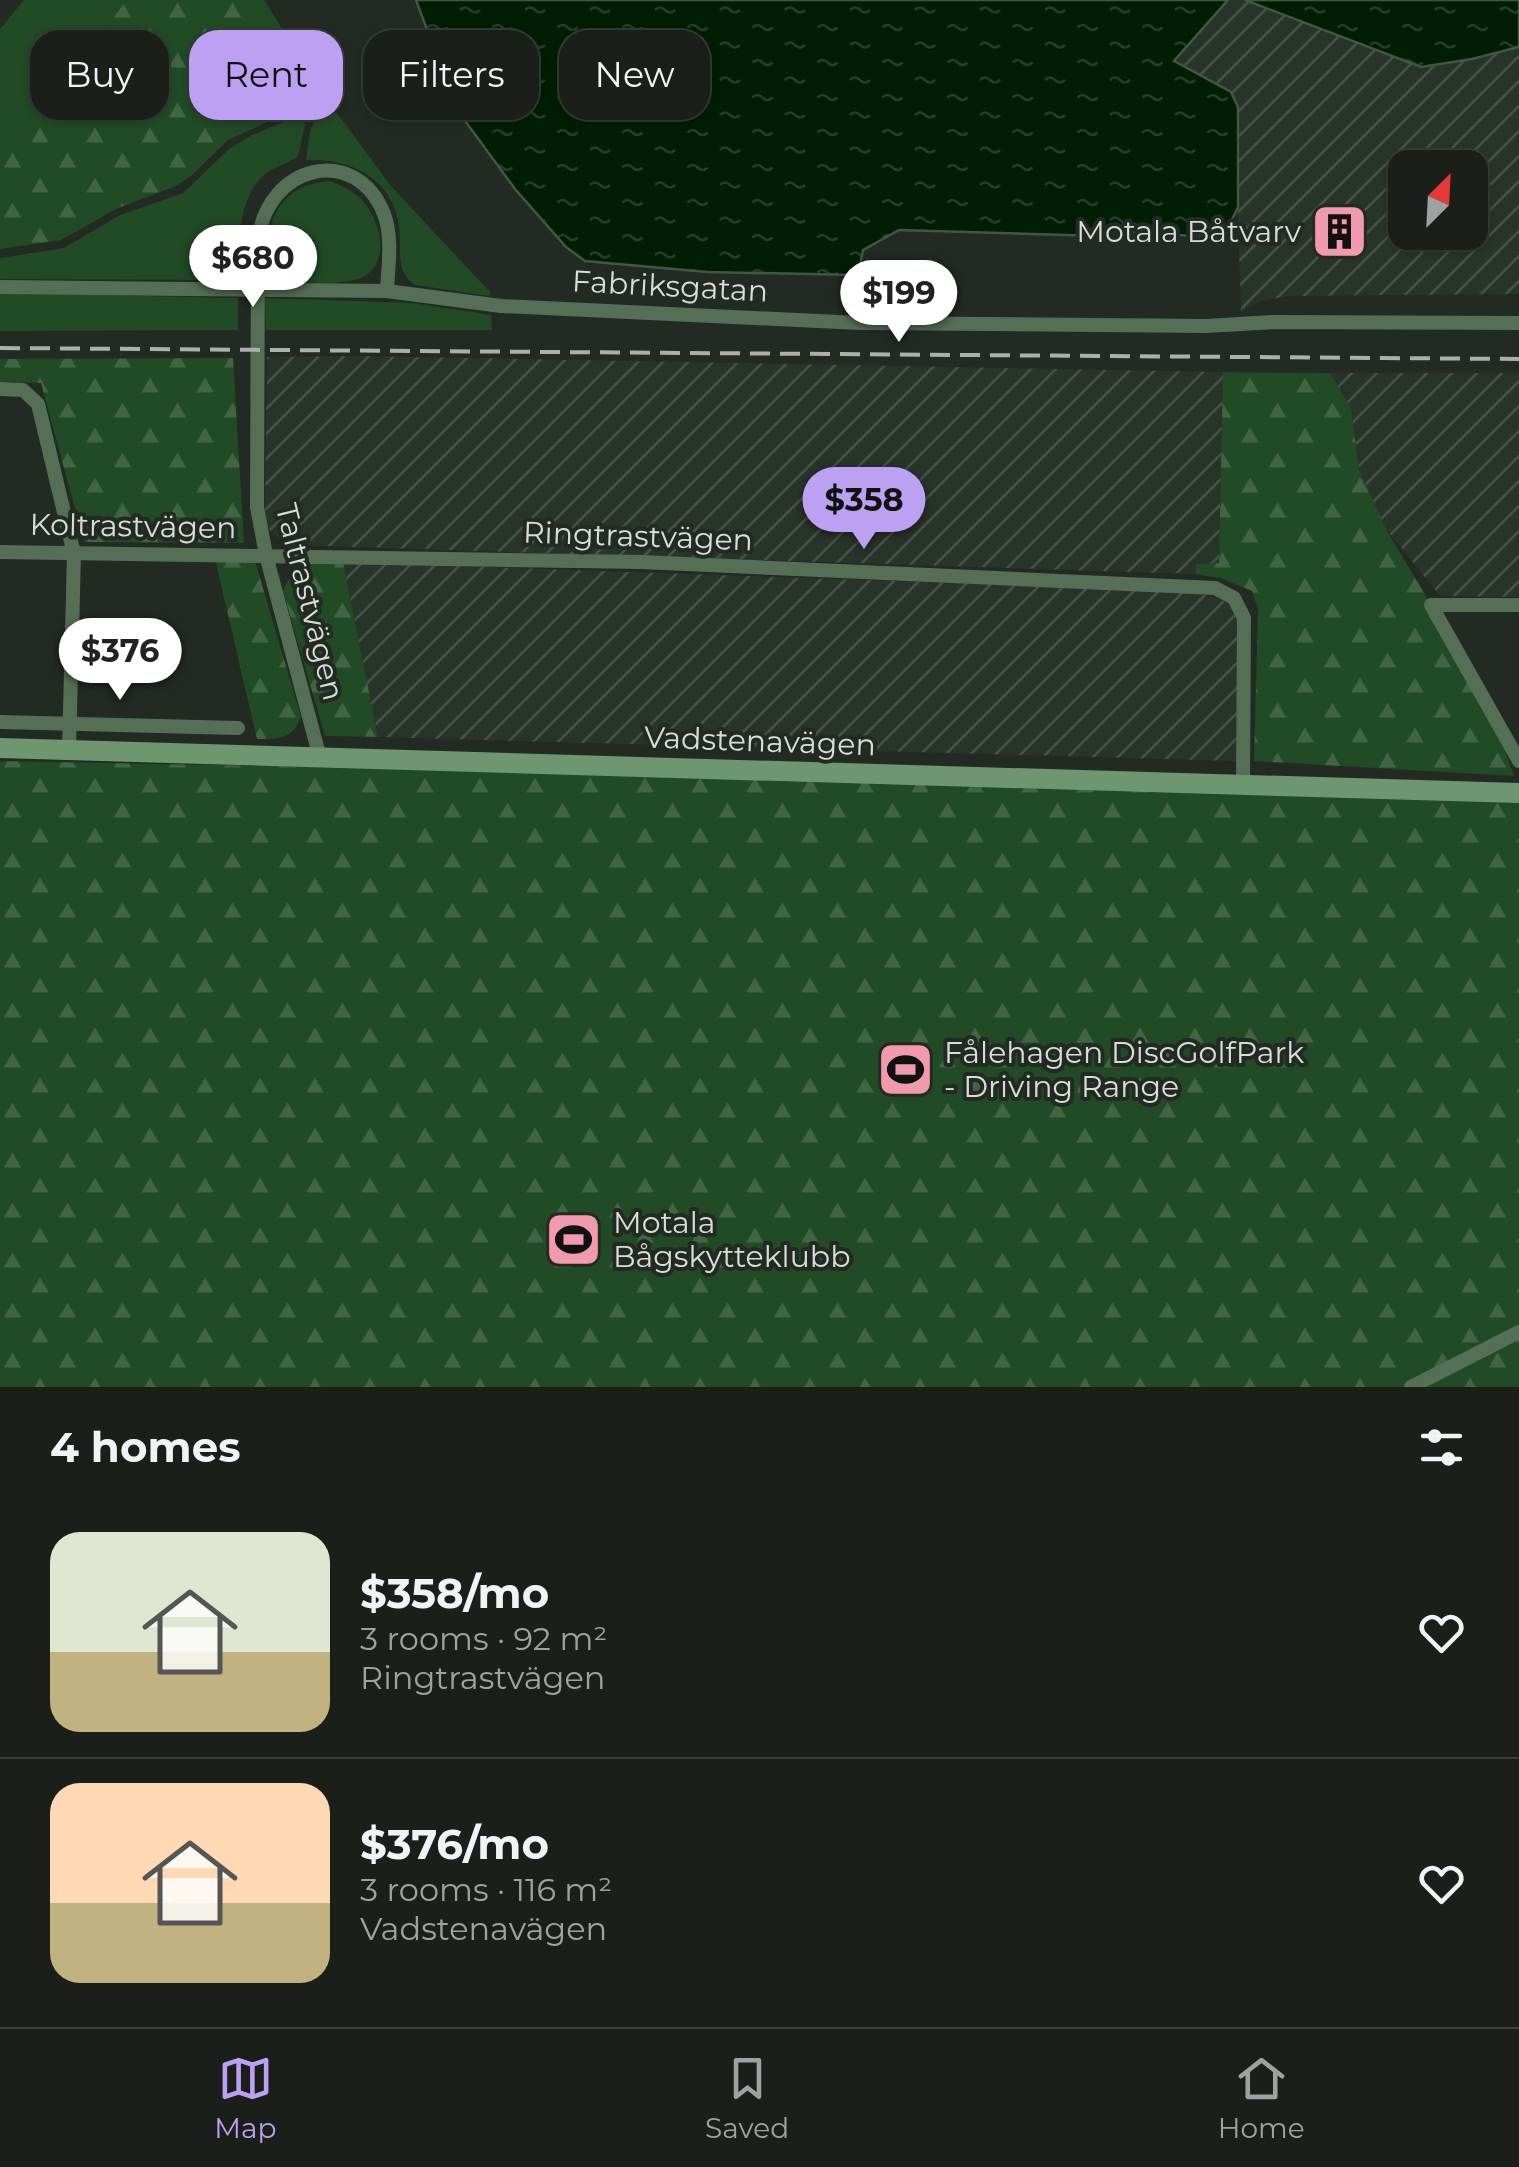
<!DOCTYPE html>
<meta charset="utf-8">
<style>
:root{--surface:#1a1f1a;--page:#272c27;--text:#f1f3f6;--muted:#9fa2a2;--line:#383d39;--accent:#bca0f2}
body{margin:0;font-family:Montserrat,sans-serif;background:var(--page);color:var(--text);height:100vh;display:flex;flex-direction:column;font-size:38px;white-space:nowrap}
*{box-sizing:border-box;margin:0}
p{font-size:32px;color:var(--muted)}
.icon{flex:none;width:55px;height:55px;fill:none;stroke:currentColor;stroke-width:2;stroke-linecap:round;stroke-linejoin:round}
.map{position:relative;height:1387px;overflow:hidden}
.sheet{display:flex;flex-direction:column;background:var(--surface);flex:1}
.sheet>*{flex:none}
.guide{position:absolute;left:30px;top:30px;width:1000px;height:90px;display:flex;gap:20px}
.needle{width:65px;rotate:24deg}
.controls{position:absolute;left:1388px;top:150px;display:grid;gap:20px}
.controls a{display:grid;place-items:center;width:100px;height:100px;border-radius:20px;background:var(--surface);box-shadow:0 2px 8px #0004,0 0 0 2px var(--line);font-size:50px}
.price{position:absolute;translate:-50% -85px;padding:0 22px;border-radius:35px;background:#fff;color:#222;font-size:32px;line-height:65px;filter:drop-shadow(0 2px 5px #0008)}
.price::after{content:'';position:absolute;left:50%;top:60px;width:30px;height:22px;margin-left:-15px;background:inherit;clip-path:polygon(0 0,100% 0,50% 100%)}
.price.current{background:var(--accent);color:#111}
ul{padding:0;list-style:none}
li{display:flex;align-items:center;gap:30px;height:250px;padding:0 50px}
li+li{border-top:2px solid var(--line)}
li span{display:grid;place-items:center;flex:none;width:280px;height:200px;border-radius:30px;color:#555}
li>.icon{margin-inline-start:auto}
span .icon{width:120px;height:120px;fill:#fffc;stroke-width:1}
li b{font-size:42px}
h2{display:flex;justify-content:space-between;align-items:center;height:120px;padding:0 50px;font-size:42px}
.tag{padding:0 35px;border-radius:30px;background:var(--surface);box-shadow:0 2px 8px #0004,0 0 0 2px var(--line);font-size:35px;line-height:90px}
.tag.current{background:var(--accent);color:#111}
.dock{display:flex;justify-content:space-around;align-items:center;height:140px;border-top:2px solid var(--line);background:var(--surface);font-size:28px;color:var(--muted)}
.dock a{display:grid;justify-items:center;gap:5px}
.dock .current{color:var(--accent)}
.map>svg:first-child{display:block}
.industrial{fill:url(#industrial-furrows);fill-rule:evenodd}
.green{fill:#214b24}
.forest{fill:url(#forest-firs)}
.water{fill:url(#water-ripples);stroke:#415743;stroke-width:2.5}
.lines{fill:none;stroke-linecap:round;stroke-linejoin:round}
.minor{stroke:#556f56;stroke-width:14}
.secondary{stroke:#6e976f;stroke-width:20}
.rail{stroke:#acb0ac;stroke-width:4;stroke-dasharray:20 10;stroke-linecap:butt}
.labels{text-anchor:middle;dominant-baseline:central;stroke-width:8;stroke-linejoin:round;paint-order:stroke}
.poi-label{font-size:30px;fill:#d9ddd9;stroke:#232923;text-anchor:start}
.street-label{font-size:30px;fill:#d9ddd9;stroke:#232923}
</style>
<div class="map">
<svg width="1519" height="1387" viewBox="0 0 1519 1387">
<defs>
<pattern id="industrial-furrows" width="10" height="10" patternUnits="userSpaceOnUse" patternTransform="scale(2.5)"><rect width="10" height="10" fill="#283429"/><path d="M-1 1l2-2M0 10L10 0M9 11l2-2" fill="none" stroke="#475147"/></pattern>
<pattern id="forest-firs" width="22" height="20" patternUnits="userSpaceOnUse" patternTransform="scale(2.5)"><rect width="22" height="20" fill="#214b24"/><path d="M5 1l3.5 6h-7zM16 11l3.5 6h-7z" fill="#416443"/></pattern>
<pattern id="water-ripples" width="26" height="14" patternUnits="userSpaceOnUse" patternTransform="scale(2.5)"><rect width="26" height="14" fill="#001e03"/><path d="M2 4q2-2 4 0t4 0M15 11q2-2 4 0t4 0" fill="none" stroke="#253e27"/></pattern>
</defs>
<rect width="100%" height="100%" fill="#232923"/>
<g class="industrial">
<path d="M1228 0H1245L1421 67 1472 59 1519 47V294L1289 296 1260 301 1241 312 1237 187 1173 62ZM1405 168H1470V232H1405Z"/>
<polygon points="360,356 1223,372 1219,564 1196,564 1195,574 293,545 278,538 269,529 265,514 267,357"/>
<polygon points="1330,373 1519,373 1519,597 1440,596 1386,529 1359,470 1351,408"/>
<polygon points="343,562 1188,591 1218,598 1233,606 1238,617 1236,761 378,737"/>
</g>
<g class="green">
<polygon points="24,0 127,0 44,104 0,146 0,29"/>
<path d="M331 105 391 186 490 292V296L415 285C394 270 402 249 399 227 393 178 350 158 306 160 310 138 308 115 331 105Z"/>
<path d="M300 115 305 125 298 156C288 164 274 166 264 175 236 202 239 245 238 280L0 279V258L64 248 120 215 183 193 230 148 252 135Z"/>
<path d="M330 181C340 185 349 189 358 196 379 214 394 264 361 278 338 287 291 281 265 280 265 232 271 185 330 181Z"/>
<polygon points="0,293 238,298 238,330 0,331"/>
<polygon points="265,298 413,303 491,315 492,330 266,330"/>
</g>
<g class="forest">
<polygon points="127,0 264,0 324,96 228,140 192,175 176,186 118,208 61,240 0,249 0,146 44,104"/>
<polygon points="233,358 244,543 84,542 41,383 0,382 0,359"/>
<polygon points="1223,372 1330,373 1351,408 1359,470 1386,529 1436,613 1505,750 1514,776 1254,761 1258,609 1252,591 1220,578 1195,574 1196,564 1219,563"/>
<path d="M215 559 255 561 301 717C292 740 279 739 257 739Z"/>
<path d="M343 562 378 737 325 736 283 591C296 558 311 563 343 562Z"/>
<polygon points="0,761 321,767 1519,802 1519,1387 0,1387"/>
</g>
<g class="water">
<polygon points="416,0 1228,0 1174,61 1231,92 1238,107 1238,207 1226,232 1210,237 1101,230 1100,236 899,230 863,250 858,275 707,272 585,261 566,247 515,189 457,110"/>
<polygon points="1245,0 1519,0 1519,47 1472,59 1421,67"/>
</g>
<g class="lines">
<g class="minor">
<polyline points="0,287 387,291 501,306 860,323 1206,326 1274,322 1519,323"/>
<polyline points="0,389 23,390 38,404 74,554 69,750"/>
<polyline points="0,552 641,562 1215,588 1234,598 1244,618 1243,786"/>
<polyline points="1519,605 1431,605 1519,761"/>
<polyline points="0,722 238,728"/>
<path d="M320 758 266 555 257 507 258 242C266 164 356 143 384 214 393 238 388 266 387 291"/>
<polyline points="1411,1387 1519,1332"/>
</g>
<polyline class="secondary" points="0,748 1519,793"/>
<polyline class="rail" points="0,348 1519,359"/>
</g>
<defs>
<symbol id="building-square" viewBox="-11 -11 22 22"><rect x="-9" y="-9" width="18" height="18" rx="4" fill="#f29aad" stroke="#232923"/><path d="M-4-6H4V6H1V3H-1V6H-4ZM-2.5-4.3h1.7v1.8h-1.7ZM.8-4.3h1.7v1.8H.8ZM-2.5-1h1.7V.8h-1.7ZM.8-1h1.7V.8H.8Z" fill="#111"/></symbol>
<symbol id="stadium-square" viewBox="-11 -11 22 22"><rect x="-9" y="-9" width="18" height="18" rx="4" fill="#f29aad" stroke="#232923"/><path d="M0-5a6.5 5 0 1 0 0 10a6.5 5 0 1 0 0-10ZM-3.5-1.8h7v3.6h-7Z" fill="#111"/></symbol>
</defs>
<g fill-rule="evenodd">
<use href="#building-square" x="1308" y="200" width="63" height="63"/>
<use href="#stadium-square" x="874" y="1038" width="63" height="63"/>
<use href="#stadium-square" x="542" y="1208" width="63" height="63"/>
</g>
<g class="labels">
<g class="poi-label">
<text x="1301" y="231" text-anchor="end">Motala Båtvarv</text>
<text x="944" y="1052">Fålehagen DiscGolfPark<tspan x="944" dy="34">- Driving Range</tspan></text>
<text x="613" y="1222">Motala<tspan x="613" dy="34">Bågskytteklubb</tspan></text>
</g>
<g class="street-label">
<text transform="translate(670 286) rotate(3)">Fabriksgatan</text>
<text transform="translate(133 526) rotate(1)">Koltrastvägen</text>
<text transform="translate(638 536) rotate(2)">Ringtrastvägen</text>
<text transform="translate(310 602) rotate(76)">Taltrastvägen</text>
<text transform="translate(760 741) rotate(2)">Vadstenavägen</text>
</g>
</g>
</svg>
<div class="controls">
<a><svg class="needle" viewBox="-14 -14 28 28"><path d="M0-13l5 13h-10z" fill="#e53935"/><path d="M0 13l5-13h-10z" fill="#9fa2a2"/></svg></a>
</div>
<b class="price" style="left:253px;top:310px">$680</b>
<b class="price" style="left:899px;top:345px">$199</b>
<b class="price current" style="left:864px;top:552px">$358</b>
<b class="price" style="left:120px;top:703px">$376</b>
<div class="guide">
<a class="tag">Buy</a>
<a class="tag current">Rent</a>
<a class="tag">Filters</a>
<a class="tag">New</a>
</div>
</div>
<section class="sheet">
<h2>4 homes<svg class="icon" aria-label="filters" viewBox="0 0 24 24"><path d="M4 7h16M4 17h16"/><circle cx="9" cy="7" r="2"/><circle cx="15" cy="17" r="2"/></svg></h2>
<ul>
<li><span style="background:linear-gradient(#dfe7d0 60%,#c2b280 0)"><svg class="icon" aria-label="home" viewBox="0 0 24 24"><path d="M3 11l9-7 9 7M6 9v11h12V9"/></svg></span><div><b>$358/mo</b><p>3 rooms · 92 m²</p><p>Ringtrastvägen</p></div><svg class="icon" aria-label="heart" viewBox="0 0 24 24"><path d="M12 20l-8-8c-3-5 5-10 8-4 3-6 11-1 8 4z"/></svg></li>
<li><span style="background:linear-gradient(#ffd9b3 60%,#c2b280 0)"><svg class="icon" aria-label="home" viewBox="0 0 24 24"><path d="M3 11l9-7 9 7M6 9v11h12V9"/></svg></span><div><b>$376/mo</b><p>3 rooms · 116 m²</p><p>Vadstenavägen</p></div><svg class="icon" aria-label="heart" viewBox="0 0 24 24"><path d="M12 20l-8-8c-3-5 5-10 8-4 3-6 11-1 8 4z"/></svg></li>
</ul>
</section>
<nav class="dock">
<a class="current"><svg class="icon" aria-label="map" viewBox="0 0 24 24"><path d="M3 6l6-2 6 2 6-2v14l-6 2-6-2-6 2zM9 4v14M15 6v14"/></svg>Map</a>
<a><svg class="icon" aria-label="saved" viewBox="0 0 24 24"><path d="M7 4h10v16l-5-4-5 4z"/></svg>Saved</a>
<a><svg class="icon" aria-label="home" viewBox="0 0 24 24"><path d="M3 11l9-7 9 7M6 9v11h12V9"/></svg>Home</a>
</nav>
